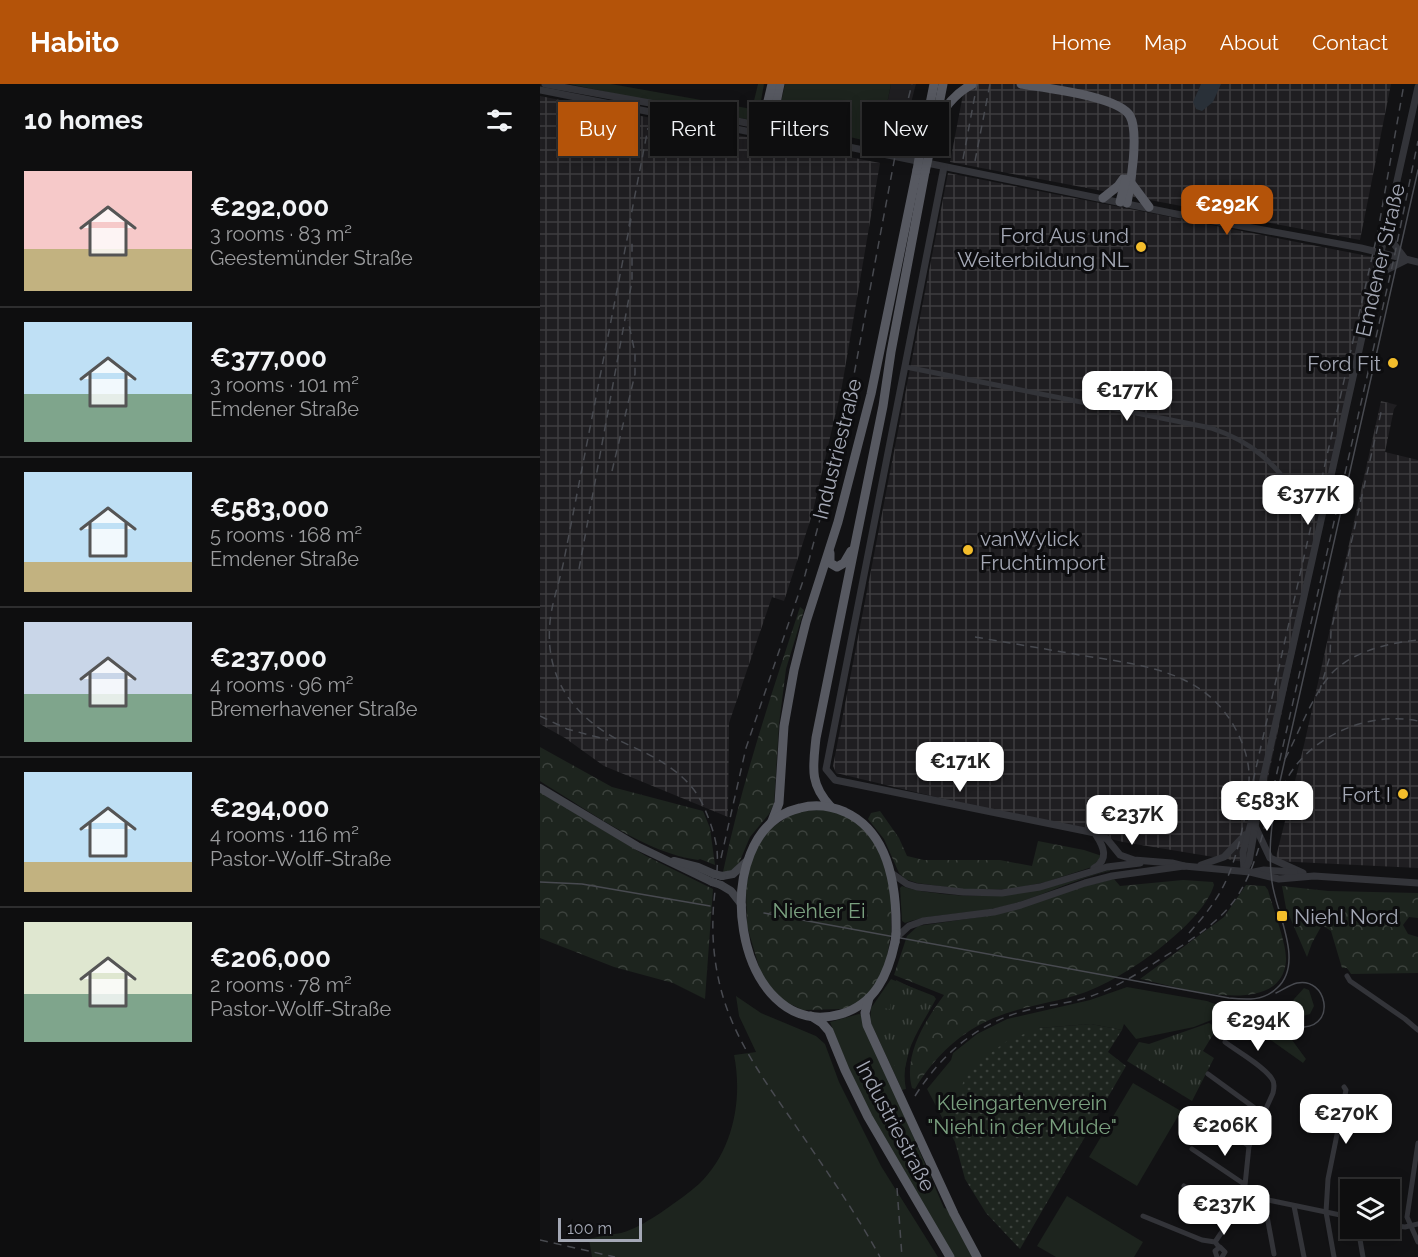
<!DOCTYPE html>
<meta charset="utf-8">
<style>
:root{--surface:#0e0e0f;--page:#1c1c1d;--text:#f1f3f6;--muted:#9b9c9e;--line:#2e2e2f;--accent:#b45309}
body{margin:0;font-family:Raleway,sans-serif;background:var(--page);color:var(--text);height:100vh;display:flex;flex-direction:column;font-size:22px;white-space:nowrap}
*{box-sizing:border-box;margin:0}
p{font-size:20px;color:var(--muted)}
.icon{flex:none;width:33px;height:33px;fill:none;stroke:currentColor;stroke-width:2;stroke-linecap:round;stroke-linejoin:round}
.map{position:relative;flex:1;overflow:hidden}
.side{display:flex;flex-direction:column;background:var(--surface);width:540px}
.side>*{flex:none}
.banner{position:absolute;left:18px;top:18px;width:570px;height:54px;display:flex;gap:12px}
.controls{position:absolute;left:800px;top:1095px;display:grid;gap:12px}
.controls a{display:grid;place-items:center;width:60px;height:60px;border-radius:0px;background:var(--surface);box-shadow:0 3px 15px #0003,0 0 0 2px var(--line);font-size:30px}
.scale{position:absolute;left:18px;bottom:15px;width:84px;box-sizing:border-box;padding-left:6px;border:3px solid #a4a8b5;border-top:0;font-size:16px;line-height:21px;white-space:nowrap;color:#a4a8b5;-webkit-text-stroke:4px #0d0d0f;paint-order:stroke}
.price{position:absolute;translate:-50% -51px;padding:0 14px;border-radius:12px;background:#fff;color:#222;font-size:20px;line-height:39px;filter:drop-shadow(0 2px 3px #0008)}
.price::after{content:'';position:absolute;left:50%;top:36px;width:18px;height:14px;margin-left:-9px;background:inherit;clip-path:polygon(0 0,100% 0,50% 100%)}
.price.on{background:var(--accent);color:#fff}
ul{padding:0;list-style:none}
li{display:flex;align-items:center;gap:18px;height:150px;padding:0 24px}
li+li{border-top:2px solid var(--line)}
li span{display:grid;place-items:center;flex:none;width:168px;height:120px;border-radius:0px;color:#555}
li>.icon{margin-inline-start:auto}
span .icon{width:72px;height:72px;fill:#fffc;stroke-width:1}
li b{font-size:26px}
h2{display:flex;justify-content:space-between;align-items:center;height:72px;padding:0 24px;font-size:26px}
.pill{padding:0 21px;border-radius:0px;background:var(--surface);box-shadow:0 3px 15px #0003,0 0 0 2px var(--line);font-size:21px;line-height:54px}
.pill.on{background:var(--accent);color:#fff}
header{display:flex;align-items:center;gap:36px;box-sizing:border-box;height:84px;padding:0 30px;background:var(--accent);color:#fff}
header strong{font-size:28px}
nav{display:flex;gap:33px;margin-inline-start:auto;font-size:21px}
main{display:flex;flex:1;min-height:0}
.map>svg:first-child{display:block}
.built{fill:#1f1e21}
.industrial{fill:url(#industrial-grid)}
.grass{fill:#1d241e}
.forest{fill:url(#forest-crowns)}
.park{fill:url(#park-tufts)}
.garden{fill:url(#garden-dots)}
.water{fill:#293038}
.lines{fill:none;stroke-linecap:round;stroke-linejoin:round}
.minor{stroke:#333439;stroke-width:5}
.tertiary{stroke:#333439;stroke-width:7}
.secondary{stroke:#414349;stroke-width:8}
.trunk{stroke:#575961;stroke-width:9}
.tram{stroke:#484a50;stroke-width:1.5}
.rail{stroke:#484a50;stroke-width:1.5;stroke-dasharray:8 6;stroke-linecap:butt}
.secondary-bridge{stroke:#414349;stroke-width:8}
.trunk-bridge{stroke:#575961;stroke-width:9}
.poi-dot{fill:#f3bd2b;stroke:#0d0d0f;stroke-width:2}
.labels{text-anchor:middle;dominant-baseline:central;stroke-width:6;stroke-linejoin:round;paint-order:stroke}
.poi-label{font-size:21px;fill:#a4a8b5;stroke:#0d0d0f;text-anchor:end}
.street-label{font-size:21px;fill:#a4a8b5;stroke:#0d0d0f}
.park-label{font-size:21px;fill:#7aa07f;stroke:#0d0d0f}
</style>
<header>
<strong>Habito</strong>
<nav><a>Home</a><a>Map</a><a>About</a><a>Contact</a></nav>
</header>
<main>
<section class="side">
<h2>10 homes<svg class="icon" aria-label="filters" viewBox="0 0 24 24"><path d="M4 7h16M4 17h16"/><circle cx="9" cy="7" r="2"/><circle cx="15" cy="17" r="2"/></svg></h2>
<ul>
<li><span style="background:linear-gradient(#f6c9c9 65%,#c2b280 0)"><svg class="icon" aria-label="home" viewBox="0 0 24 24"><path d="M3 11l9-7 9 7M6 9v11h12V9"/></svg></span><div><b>€292,000</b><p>3 rooms · 83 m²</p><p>Geestemünder Straße</p></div></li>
<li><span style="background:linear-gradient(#bfe0f5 60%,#7fa58c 0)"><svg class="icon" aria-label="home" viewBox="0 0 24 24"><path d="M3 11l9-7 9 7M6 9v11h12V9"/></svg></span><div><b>€377,000</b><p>3 rooms · 101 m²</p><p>Emdener Straße</p></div></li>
<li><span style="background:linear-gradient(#bfe0f5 75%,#c2b280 0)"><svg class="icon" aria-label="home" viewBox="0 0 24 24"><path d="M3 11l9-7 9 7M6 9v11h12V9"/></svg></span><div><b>€583,000</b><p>5 rooms · 168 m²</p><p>Emdener Straße</p></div></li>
<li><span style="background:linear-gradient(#c9d6e8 60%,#7fa58c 0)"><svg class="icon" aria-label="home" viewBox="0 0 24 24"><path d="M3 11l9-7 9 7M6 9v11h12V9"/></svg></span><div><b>€237,000</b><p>4 rooms · 96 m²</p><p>Bremerhavener Straße</p></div></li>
<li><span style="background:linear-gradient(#bfe0f5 75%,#c2b280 0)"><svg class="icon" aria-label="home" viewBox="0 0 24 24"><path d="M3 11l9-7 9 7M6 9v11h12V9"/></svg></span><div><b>€294,000</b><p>4 rooms · 116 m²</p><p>Pastor-Wolff-Straße</p></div></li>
<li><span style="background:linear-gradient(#dfe7d0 60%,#7fa58c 0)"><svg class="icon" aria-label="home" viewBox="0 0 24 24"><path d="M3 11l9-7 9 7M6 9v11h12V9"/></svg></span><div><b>€206,000</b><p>2 rooms · 78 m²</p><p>Pastor-Wolff-Straße</p></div></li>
</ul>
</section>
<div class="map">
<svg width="878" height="1173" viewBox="0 0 878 1173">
<defs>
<pattern id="industrial-grid" width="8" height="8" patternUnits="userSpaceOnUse" patternTransform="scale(1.5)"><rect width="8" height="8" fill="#1f1e21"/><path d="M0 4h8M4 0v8" fill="none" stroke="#3d3c3f"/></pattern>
<pattern id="forest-crowns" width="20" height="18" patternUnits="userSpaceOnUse" patternTransform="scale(1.5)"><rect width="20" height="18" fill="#1d241e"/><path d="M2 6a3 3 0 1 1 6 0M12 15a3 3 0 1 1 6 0" fill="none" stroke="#3b413c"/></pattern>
<pattern id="park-tufts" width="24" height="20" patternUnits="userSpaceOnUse" patternTransform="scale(1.5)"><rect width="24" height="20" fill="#1d241e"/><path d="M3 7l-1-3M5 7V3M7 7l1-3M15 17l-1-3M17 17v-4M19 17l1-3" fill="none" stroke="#3b413c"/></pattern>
<pattern id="garden-dots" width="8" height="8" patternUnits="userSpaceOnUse" patternTransform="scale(1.5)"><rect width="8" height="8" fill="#1d241e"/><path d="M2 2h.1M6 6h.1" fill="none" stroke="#3b413c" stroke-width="1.8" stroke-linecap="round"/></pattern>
</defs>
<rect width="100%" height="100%" fill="#121214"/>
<polygon class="built" points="351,0 376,0 359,65 339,60"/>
<g class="industrial">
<polygon points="425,0 851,0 820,156 410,78"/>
<polygon points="0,12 340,79 302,302 272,431 244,517 232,513 189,639 188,733 64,682 25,654 0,640"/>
<polygon points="408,89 838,174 710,779 583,758 296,689 293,682"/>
<polygon points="841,317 857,321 854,325 845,368 878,376 878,784 735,777 764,661"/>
</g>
<g class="grass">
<polygon points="29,0 71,0 212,25 218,0 224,0 219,28 215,36 180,32"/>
<polygon points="245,0 351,0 339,60 247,38 239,27"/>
<path d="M570 786V787C534 795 501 813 465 822 432 831 397 828 365 839L362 837 360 804 362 802C375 807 389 808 403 810 469 817 508 804 570 786Z"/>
<path d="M351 895 394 912 396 915C381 943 359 971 366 1005L362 1006 330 937 331 924Z"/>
<polygon points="587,903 667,917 694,927 654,943 596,955 584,940 582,946 551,940 499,944 414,1025 415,1058 387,1005 411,976 413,969 437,950 467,935 550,916"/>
<polygon points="764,904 769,906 774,922 770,930 763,932 756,930 751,921 754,915"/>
<path d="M196 912 221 929 276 952 285 960 299 998 341 1082 398 1173H52L49 1155C60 1152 70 1151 81 1149 94 1146 115 1133 126 1125 137 1117 149 1109 159 1100 193 1067 203 1016 194 971L216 968 199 932Z"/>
<polygon points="319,930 321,931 404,1124 407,1125 432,1173 414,1173 333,1034 313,995 290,938"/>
<polygon points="698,931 705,931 744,945 766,975 763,979 701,935 693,935"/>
<polygon points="593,999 641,1027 597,1102 549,1073"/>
<polygon points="527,1112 603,1158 594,1173 516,1173 497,1162"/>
</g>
<g class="forest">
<path d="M260 523 264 526 246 585 239 640 234 720 229 730 210 753 199 779 191 787 183 788C202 698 231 611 260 523Z"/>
<path d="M0 663 72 703 163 727 170 744 175 781 160 775 158 776C106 769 51 728 6 701L0 697Z"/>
<polygon points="0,708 106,772 173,805 165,915 133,899 74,883 0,854"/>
<polygon points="279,725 299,729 317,738 335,759 346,785 351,809 351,849 347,873 339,898 319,918 303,925 263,926 242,916 222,893 207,842 206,805 212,772 229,745 256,728"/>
<polygon points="340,727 359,754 367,772 384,776 460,776 492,782 498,757 544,766 562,772 552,783 506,798 471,805 428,806 377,799 365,795 359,789 344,755 328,735 331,729"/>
<path d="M574 795 580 802 643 796 673 798 674 801C662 841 582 896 543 909 511 920 478 922 447 937 416 952 392 976 375 1005L372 1004C363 971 385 937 404 911L354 891 367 852 378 842 454 831 537 804Z"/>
<path d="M706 801 725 802 728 806C733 825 747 860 746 877 741 937 635 902 600 895L684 833Z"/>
<polygon points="742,802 788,807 878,809 878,834 869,833 863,841 868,850 878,853 878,889 811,890 807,884 802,884 791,847 782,841 772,859 767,873 746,824"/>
</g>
<g class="park">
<polygon points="356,896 395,915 371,958 362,997 344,959 337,933 342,924 350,925 350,920 358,914"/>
<polygon points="669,939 677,944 663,967 674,974 652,1017 587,977 599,958 609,960"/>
</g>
<polygon class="garden" points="551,940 582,946 568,968 586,982 480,1165 446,1129 425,1095 415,1058 414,1025 424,996 444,974 467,957 499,944"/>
<polygon class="water" points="661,0 681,0 673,18 662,27 656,25 653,18"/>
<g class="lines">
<g class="minor">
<path d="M366 283 671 344C713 358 735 379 759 415L764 419 785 423"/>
<polyline points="807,892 810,897 865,935 878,946"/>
<polyline points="668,990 723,1030"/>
<polyline points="659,1028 709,1062"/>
<polyline points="878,1059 867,1133 878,1158"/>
<polyline points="652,1065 704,1100"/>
<polyline points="644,1102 692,1134"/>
<polyline points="704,1111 810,1133"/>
<polyline points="724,1116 734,1170"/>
<polyline points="754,1122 764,1173"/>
<polyline points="603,1132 662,1156 675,1158 679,1163"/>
<polyline points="849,1141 865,1143 878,1140"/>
<polyline points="818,1144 823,1173"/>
<path d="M675 1158 700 1121 704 1111 709 1062 733 1009C734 1004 735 999 732 995 724 982 698 968 685 958"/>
<polyline points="677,1173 675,1167 680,1163 685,1168 682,1173"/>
<polyline points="794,1173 786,1128 788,1095 806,1006 804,1003"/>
</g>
<g class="tertiary">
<path d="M5 0 165 29C184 38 209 35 226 47"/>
<polyline points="0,6 216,49 226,47 255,52 636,130 821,164 878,178"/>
<polyline points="404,83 286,685 295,696 555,749 567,755 580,771 594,776 632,779 644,782"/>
<polyline points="838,190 866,176 854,160 848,147"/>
<polyline points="716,744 730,774 763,789"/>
<polyline points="661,781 684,773 705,751"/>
<path d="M554 784C569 776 564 763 556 751"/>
<polyline points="704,787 703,768 722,700 878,3"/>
<polyline points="704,787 709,778 718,726"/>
<polyline points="350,788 367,800 377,803 423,808 462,809 500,803 567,783 600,779"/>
<polyline points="714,788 724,786 754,788"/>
<polyline points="359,851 369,842 383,837 454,828 481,821 545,799 572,792 644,782 710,788 739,795 774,792 878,799"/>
</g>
<g class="secondary">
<polyline points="0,704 97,762 172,798"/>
<polyline points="134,777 158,783 174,790"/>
<polyline points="182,792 193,790 208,776"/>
<polyline points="181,801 191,807 202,821"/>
</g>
<g class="trunk">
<path d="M240 0C234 27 232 34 255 52"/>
<path d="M481 0C504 4 579 12 590 32 599 48 591 100 587 119"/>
<path d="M399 35C407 19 417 8 433 0"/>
<polyline points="226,47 226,25 232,0"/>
<polyline points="380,69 394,0"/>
<polyline points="389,70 403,0"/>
<polyline points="591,99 609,123"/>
<polyline points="563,114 578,102 583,95"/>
<polyline points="580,118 586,95"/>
<polyline points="290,469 290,479 297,483 304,479 311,467"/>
<path d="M291 723C269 700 273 683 276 654L343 322 351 268 385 88"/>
<polyline points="232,737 239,719 244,642 254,586 266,538 298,438 331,310 377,86"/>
<path d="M355 858C348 891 335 920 301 930 193 961 163 746 260 724 275 720 291 722 305 728 351 749 357 806 356 850"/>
<polyline points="329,914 325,929 327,941 414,1130 437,1173"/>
<polyline points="271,932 282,939 289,947 305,986 328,1033 410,1173"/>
</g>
<g class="tram">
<polyline points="0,798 42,800 170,822"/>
<path d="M224 829 689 914C707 916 724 917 737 904 765 879 736 829 732 798 728 769 731 743 736 715L878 86"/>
<path d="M685 919C708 928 737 944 764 943 796 941 787 893 757 899 749 901 743 906 736 909"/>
</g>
<g class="rail">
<polyline points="423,75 437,0"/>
<polyline points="435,77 450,0"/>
<path d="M91 135 24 476C20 497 12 517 10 538 4 600 40 640 93 663 120 675 149 692 162 719 169 734 175 750 177 766 179 789 173 812 173 834 172 862 176 892 185 919 199 961 224 996 249 1032 281 1079 313 1124 340 1173"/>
<polyline points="89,142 108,44"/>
<polyline points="72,387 95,290 95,269 88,236"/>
<polyline points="39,485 92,197 92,157"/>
<path d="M435 553C470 559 505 565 540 571 599 581 663 585 695 644 704 660 710 679 709 697"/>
<polyline points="779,609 790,572 791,547 842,324"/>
<polyline points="0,632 27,645 68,656"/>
<path d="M745 675C759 649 772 611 792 589 813 567 849 559 878 556"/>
<path d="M735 716C742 704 748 691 757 680 785 646 835 628 878 637"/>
<polyline points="181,774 206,664 265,491 291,394 307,328 359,51 372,0"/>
<path d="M649 849C677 818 688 800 699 759L838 147 864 0"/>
<path d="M375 1012C401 971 436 940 484 927 503 922 523 920 542 915 570 907 594 892 619 876 645 860 675 842 694 817 717 785 724 744 733 706L854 174 878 57"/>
<polyline points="357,1104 362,1173"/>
<polyline points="0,1156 75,1173"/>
</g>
<g class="secondary-bridge">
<polyline points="174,790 182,792"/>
<polyline points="172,798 181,801"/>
</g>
<g class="trunk-bridge">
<polyline points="377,86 380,69"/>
<polyline points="385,88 389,70"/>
<polyline points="355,858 356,850"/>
</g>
</g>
<g class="poi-dot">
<circle cx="601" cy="163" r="6"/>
<circle cx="853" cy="279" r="6"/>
<circle cx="428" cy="466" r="6"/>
<circle cx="863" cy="710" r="6"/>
<rect x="736" y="826" width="12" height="12" rx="3"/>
</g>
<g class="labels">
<g class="poi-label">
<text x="589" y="151">Ford Aus und<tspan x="589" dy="24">Weiterbildung NL</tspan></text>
<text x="841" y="279">Ford Fit</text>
<text x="440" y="454" text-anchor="start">vanWylick<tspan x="440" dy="24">Fruchtimport</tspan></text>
<text x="851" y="710">Fort I</text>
<text x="754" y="832" text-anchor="start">Niehl Nord</text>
</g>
<g class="street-label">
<text transform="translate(840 176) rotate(-77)">Emdener Straße</text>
<text transform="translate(297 365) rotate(-76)">Industriestraße</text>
<text transform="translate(356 1042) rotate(62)">Industriestraße</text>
</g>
<g class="park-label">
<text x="279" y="826">Niehler Ei</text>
<text x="482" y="1018">Kleingartenverein<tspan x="482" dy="24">"Niehl in der Mulde"</tspan></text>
</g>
</g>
</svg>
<div class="controls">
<a><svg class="icon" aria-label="layers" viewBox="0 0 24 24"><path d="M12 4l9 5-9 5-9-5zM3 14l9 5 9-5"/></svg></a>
</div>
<div class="scale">100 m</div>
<b class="price on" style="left:687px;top:152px">€292K</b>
<b class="price" style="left:587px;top:338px">€177K</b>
<b class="price" style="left:768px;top:442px">€377K</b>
<b class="price" style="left:420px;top:709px">€171K</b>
<b class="price" style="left:727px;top:748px">€583K</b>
<b class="price" style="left:592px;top:762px">€237K</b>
<b class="price" style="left:718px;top:968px">€294K</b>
<b class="price" style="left:806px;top:1061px">€270K</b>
<b class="price" style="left:685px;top:1073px">€206K</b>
<b class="price" style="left:684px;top:1152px">€237K</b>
<div class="banner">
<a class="pill on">Buy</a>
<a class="pill">Rent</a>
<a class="pill">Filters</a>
<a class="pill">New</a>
</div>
</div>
</main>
